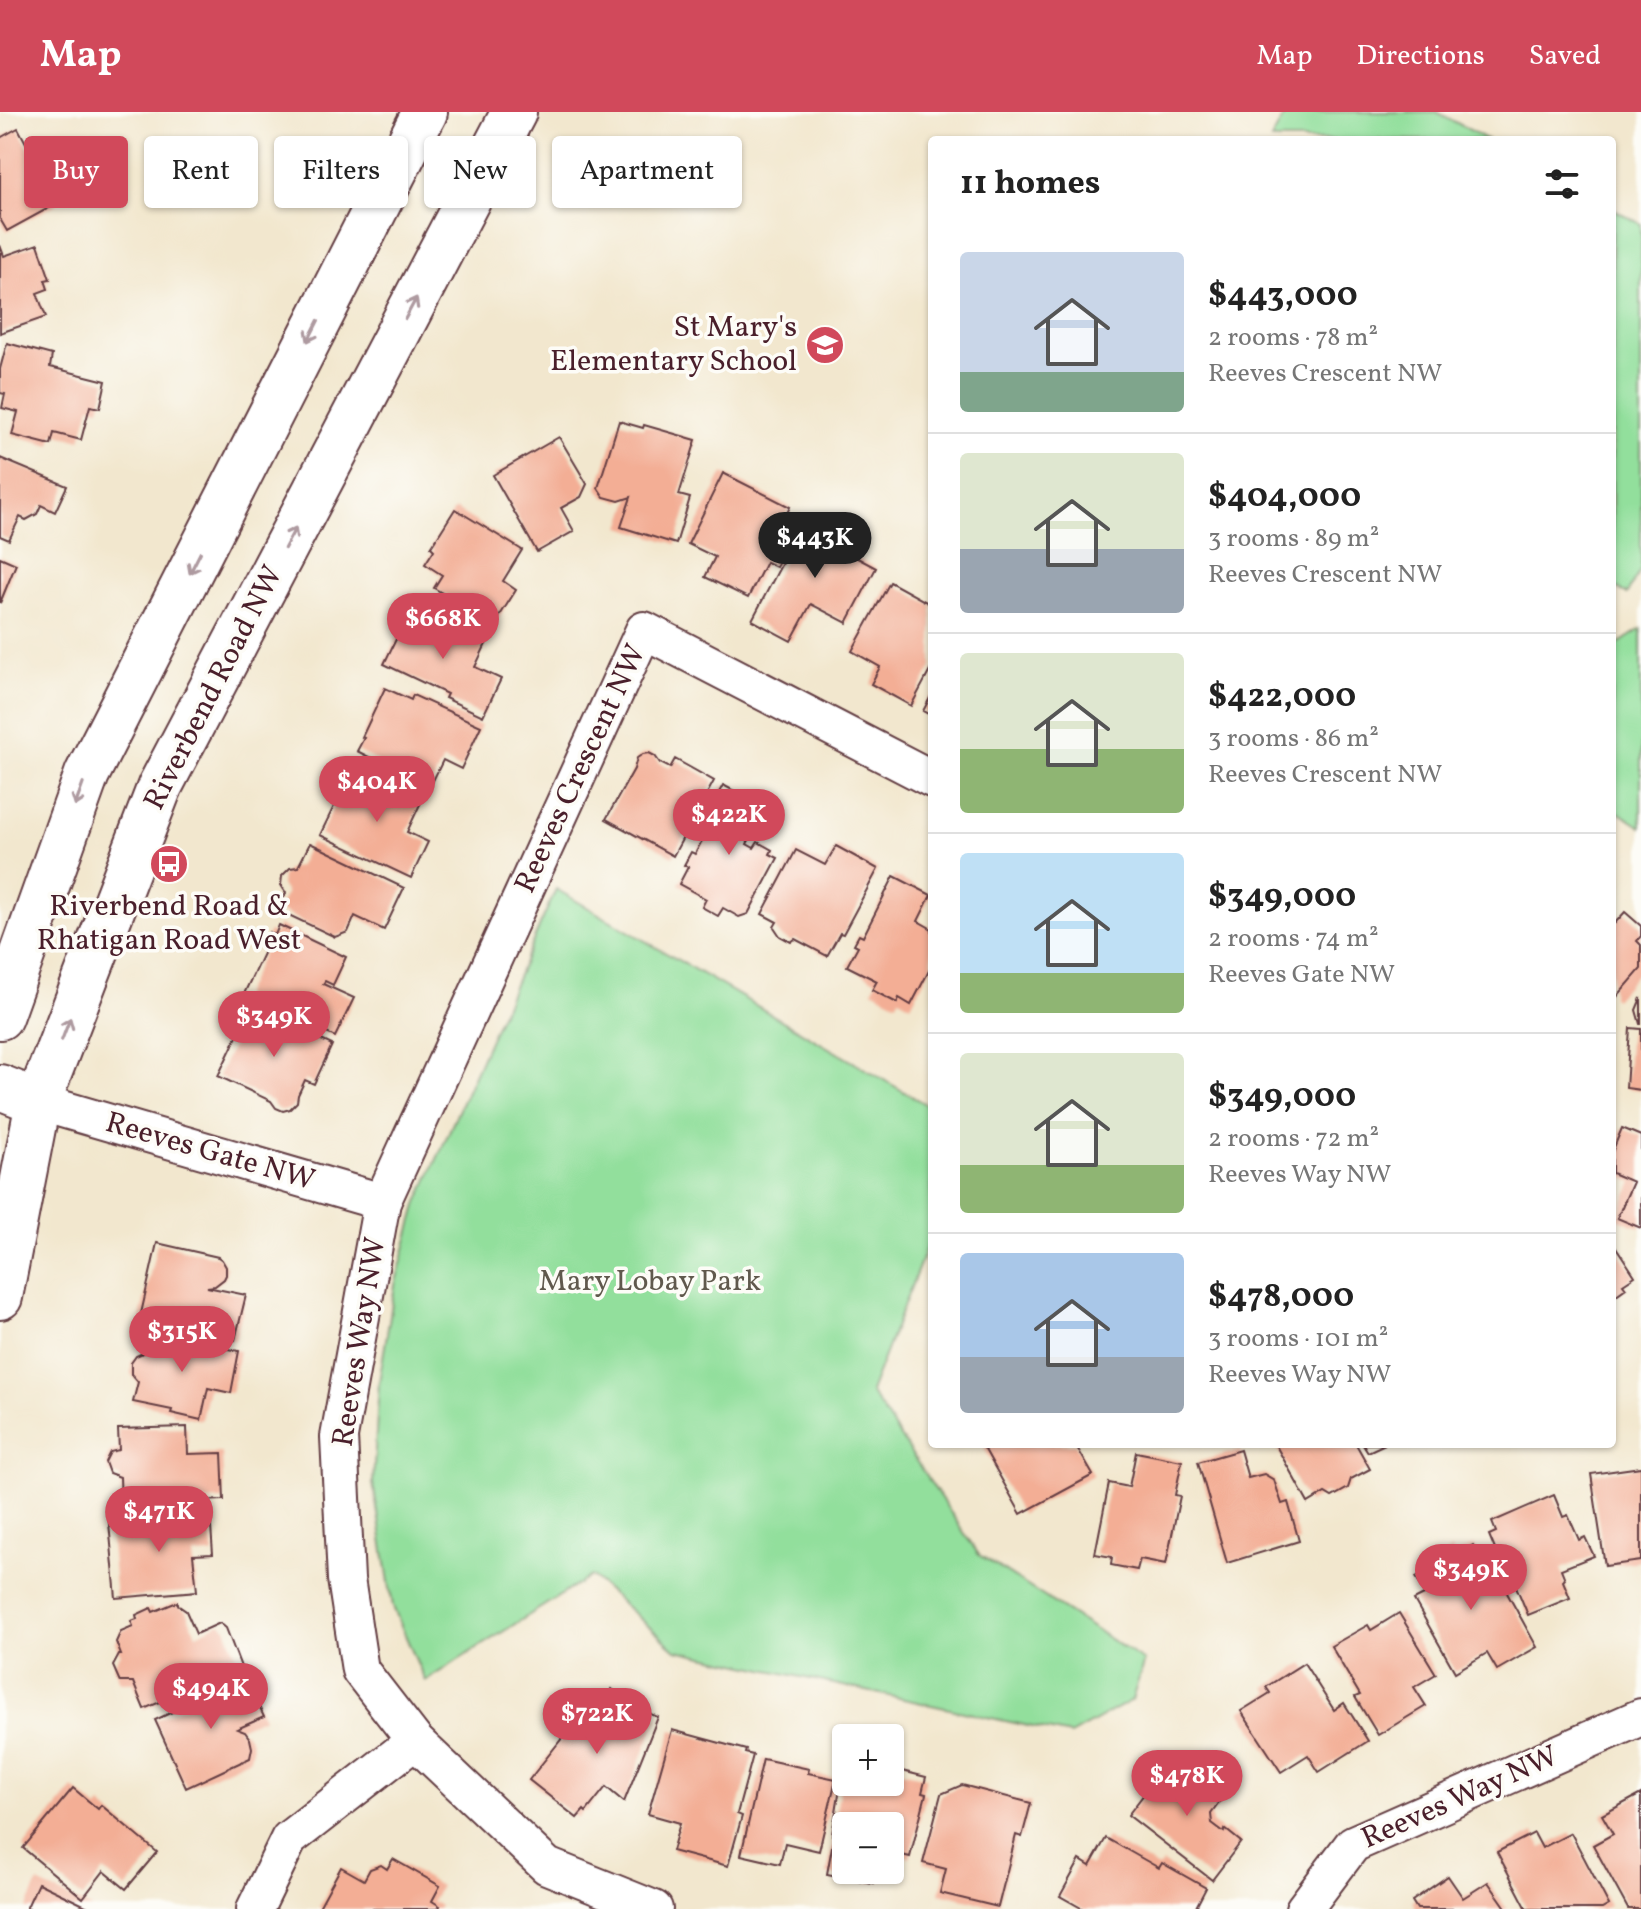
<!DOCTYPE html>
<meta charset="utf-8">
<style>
:root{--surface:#fff;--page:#f2f2f2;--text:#222;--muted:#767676;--line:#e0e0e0;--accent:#d1495b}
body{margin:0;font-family:Vollkorn,serif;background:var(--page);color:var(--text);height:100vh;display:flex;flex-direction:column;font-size:30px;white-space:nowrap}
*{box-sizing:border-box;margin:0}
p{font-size:26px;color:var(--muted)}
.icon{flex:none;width:44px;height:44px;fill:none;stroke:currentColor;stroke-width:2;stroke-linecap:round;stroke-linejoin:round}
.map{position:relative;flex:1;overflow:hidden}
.panel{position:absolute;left:928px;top:24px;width:688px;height:1312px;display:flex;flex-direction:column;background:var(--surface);border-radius:8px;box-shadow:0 2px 6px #0004}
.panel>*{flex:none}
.guide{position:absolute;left:24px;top:24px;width:760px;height:72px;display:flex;gap:16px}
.buttons{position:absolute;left:832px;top:1612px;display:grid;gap:16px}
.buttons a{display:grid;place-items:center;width:72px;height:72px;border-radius:8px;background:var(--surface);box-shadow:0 2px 6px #0004;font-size:40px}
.price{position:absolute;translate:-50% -68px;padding:0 18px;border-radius:28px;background:var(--accent);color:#fff;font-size:26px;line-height:52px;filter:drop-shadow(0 2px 4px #0008)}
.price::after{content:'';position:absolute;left:50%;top:48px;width:24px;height:18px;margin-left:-12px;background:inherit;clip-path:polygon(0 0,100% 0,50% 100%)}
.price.active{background:#222;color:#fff}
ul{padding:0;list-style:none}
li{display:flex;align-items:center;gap:24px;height:200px;padding:0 32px}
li+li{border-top:2px solid var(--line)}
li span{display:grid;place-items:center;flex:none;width:224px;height:160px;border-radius:8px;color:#555}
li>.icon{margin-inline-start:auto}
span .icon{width:96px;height:96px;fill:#fffc;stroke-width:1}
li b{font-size:34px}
h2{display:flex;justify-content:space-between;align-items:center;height:96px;padding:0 32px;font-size:34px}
.pill{padding:0 28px;border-radius:8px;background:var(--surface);box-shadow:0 2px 6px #0004;font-size:28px;line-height:72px}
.pill.active{background:var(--accent);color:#fff}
header{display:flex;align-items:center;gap:48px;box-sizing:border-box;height:112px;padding:0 40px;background:var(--accent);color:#fff}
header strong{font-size:38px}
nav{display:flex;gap:44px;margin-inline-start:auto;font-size:28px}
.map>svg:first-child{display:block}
.green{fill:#92df9c;stroke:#6e7f64;stroke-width:2}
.building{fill:#f3ae95}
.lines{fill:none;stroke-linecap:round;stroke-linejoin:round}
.street-casing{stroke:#633d43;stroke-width:40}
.secondary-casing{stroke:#633d43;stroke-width:48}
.street{stroke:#fff;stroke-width:36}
.secondary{stroke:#fff;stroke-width:44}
.oneway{stroke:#ae9aa0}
.labels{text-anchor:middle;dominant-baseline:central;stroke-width:7;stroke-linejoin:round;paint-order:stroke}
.poi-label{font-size:30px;fill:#4a1f2b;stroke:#fdfcf7;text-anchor:end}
.street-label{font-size:30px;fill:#4a1f2b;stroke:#fdfcf7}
.park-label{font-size:30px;fill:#60594d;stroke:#fdfcf7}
</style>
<header>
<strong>Map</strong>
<nav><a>Map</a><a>Directions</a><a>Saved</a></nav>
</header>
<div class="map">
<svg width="1641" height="1797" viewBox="0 0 1641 1797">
<rect width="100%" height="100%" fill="#fdfcf7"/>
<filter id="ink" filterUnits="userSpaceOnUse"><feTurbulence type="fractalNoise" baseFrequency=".0125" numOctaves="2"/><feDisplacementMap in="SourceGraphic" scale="16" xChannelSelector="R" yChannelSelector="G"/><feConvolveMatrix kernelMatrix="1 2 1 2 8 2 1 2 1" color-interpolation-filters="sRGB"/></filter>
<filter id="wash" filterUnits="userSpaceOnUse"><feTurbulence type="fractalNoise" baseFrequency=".006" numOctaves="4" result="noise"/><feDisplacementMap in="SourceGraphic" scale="32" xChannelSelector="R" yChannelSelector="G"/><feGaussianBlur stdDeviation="1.8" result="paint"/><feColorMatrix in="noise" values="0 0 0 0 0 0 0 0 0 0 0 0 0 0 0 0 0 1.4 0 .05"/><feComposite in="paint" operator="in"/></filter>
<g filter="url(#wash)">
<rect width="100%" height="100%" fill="#f2e7ce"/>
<g class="green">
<polygon points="1286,0 1437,0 1488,28 1271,28"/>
<polygon points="1612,96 1641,112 1641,457 1627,482 1612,474"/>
<polygon points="1641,517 1641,715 1612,696 1612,536"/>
<polygon points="556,777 932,996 932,1121 870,1280 979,1443 1144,1549 1132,1588 1070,1623 676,1538 591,1464 425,1569 393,1495 373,1371 379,1270 395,1173 418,1090"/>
</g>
<g id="blocks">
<g class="building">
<polygon points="18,16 58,91 7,119 0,107 0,26"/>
<polygon points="38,132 50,167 45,168 48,177 37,181 46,205 0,221 0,133 4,144"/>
<polygon points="7,231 52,243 50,255 106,269 100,296 90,294 81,328 54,321 51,333 12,323 18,300 2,296 5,282 0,281 0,257"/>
<polygon points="619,309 643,316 644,313 696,328 679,383 690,386 676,432 621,415 631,385 619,389 604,385 598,376"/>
<polygon points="559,325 587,372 581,385 561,396 574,419 537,440 493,363"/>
<polygon points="0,346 67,374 55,400 41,393 37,402 26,408 20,405 9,428 0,424"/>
<polygon points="723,361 790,395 776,423 789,429 776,455 766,450 748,486 705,465 715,445 688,432"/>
<polygon points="455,397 522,438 503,469 516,478 494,513 434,476 442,463 425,452 434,438 431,435"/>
<polygon points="812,405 827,414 830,409 836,412 840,409 846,410 849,419 846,424 851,435 848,441 876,456 847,511 811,492 791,529 752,508 799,419 803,421"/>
<polygon points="0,445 16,452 0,491"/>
<polygon points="890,470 932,493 932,555 911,594 871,572 880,555 852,539"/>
<polygon points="411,496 486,532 475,555 501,567 483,604 445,586 447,582 384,552"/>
<polygon points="385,576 411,588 413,583 481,614 461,657 443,648 429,677 378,653 379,650 357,639 364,626 362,625"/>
<polygon points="932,582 932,604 923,599"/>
<polygon points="649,641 655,644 660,651 670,656 675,647 714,669 673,744 606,707 634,657 637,646 643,642"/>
<polygon points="358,658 422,688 407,720 428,730 411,766 320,723 338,686 344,689"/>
<polygon points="723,673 766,696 747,732 754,736 758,730 772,738 770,742 778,746 748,802 739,805 723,796 718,804 702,795 706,787 679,772 688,755 684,753 691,740 695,742 705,723 698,719"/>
<polygon points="310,731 404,776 384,818 355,804 348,820 335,825 278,798 286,781 281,773 282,764 290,756 298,755"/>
<polygon points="836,734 878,757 843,822 840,821 827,844 795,827 791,830 780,824 774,815 777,810 762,802 796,738 825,753"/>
<polygon points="894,764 931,783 918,809 932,817 932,853 911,893 899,886 897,891 872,878 877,869 847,854 858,834 854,832 859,823 863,825"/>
<polygon points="1625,800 1641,814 1641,824 1637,829 1641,833 1641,857 1615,887 1612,884 1612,808 1615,811"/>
<polygon points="279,813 346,845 333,873 325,869 323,872 354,886 335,925 318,917 317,919 243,884 266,835 263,834 269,820 275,823"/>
<polygon points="1641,886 1641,912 1640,912 1636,898"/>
<polygon points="251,895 332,933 314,972 305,968 298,983 297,990 290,997 283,999 276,996 271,989 218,964"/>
<polygon points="1630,916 1641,917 1641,978 1626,976"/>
<polygon points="1622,1016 1641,1024 1641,1116 1617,1106 1633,1070 1612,1061 1612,1040"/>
<polygon points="1612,1129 1635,1164 1623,1172 1626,1176 1612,1186"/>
<polygon points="157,1131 218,1145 222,1148 226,1155 226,1163 224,1167 215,1174 207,1175 246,1183 235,1228 140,1206"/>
<polygon points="148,1221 239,1239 231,1281 208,1276 201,1308 171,1301 172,1298 133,1290 138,1270 131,1262 131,1251 136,1244 143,1241"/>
<polygon points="187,1315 188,1342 222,1341 224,1388 121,1392 120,1365 109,1361 105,1350 110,1340 119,1338 118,1317"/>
<polygon points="990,1332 1075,1332 1093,1363 1021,1402 984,1336"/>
<polygon points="1275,1332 1356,1332 1370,1357 1351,1367 1348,1376 1332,1385 1325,1381 1308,1391"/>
<polygon points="1363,1332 1385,1332 1368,1340"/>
<polygon points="1240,1338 1248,1366 1264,1362 1274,1368 1282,1392 1288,1390 1299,1429 1227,1451 1198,1350"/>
<polygon points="1136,1340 1182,1349 1175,1383 1180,1384 1166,1452 1140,1447 1137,1458 1111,1453 1112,1445 1095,1442 1109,1371 1129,1375"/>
<polygon points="1641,1355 1641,1449 1605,1454 1591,1362"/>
<polygon points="1554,1383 1563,1405 1568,1403 1579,1428 1585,1425 1594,1444 1561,1457 1565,1467 1563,1469 1570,1486 1528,1503 1513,1467 1508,1469 1489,1423 1496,1420 1492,1410"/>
<polygon points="210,1401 213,1442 193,1443 197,1479 116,1486 109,1411"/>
<polygon points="1473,1433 1497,1475 1502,1472 1537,1535 1497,1558 1487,1541 1455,1560 1414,1488 1426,1482 1416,1465 1434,1454 1431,1449 1451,1438 1454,1444"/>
<polygon points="177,1490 179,1494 186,1499 196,1522 220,1511 226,1516 241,1555 144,1597 133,1570 120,1570 113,1554 119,1543 121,1543 116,1530 121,1519 133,1514 131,1509 137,1507 136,1503 151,1496 153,1500"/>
<polygon points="1399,1501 1436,1562 1414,1575 1426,1594 1378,1623 1355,1585 1360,1583 1331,1534 1368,1513 1371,1518"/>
<polygon points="1304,1551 1334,1598 1344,1591 1368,1629 1319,1660 1308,1643 1281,1660 1241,1599 1270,1581 1266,1575"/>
<polygon points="244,1563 264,1605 237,1617 245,1620 250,1627 252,1636 250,1646 186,1676 155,1608 196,1589 194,1586"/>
<polygon points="612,1577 636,1596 658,1605 624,1690 606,1675 586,1700 584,1698 577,1706 529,1668 567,1620 572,1625 581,1614 581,1609 583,1603 593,1600"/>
<polygon points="672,1618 746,1638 745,1641 753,1643 737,1702 742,1704 728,1754 672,1739 680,1711 648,1702"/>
<polygon points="763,1647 809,1657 808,1661 836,1667 819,1739 785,1731 780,1752 741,1743"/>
<polygon points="1186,1648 1228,1679 1211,1702 1212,1711 1224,1720 1225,1717 1241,1730 1212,1768 1128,1703 1164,1656 1174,1664"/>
<polygon points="890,1656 926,1665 922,1681 926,1682 910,1745 890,1740 890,1714 846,1714 846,1758 875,1758 873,1771 827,1762 834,1724 832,1723 840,1676 847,1677 848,1670 890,1670"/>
<polygon points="962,1673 1031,1691 1022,1725 1016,1723 998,1795 940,1781 946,1757 923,1751 941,1682"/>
<polygon points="73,1676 98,1697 101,1693 157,1740 126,1777 104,1759 83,1786 23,1736"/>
<polygon points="1641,1682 1641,1797 1628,1797 1593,1733 1613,1722 1602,1703"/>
<polygon points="1534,1721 1542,1736 1571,1721 1609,1793 1602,1797 1527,1797 1497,1740"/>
<polygon points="1106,1726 1159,1756 1162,1751 1206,1776 1195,1797 1083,1797 1060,1784 1080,1748 1090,1754"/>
<polygon points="393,1747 440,1774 432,1789 440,1794 438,1797 318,1797 341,1755 364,1768 370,1757 381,1753 387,1757"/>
<polygon points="1448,1764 1463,1786 1488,1770 1507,1797 1417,1797 1412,1789"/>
<polygon points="38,1771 92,1797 26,1797"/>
</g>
</g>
</g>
<g filter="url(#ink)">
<use href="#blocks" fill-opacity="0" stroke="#633d43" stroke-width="2"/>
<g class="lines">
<defs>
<g id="street">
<polyline points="38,990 382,1090"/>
<polyline points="255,1797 289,1727 415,1629"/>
<polyline points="654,1797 547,1754 415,1629 360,1558 346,1467 339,1325 382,1090 644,518 932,667"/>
<polyline points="1304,1797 1353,1732 1641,1605"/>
</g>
<g id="secondary">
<polyline points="0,905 87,662 425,0"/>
<polyline points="0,975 38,990"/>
<polyline points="0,1185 38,990 160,674 514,0"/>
</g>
</defs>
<use href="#street" class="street-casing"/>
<use href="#secondary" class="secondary-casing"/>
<use href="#street" class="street"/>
<use href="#secondary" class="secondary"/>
</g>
<defs><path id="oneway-shaft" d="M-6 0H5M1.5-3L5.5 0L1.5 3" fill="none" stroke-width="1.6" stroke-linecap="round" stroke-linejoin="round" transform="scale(2)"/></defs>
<g class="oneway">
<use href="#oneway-shaft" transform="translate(411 196) rotate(-62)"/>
<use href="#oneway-shaft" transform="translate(313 219) rotate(117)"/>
<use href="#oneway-shaft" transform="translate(290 426) rotate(-62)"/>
<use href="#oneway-shaft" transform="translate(195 451) rotate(117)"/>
<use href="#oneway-shaft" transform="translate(79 683) rotate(110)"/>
<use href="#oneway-shaft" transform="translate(66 917) rotate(-69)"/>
</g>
</g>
<defs>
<symbol id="school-disc" viewBox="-11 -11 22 22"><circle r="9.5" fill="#d1495b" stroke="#fdfcf7"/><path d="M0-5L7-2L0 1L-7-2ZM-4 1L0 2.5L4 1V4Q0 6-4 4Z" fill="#fff"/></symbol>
<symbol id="bus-disc" viewBox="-11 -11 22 22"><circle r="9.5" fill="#d1495b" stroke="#fdfcf7"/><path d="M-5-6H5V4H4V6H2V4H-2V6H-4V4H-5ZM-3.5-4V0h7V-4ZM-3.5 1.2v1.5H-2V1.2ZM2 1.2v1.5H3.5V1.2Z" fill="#fff"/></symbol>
</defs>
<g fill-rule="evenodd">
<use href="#school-disc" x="803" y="211" width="44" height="44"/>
<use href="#bus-disc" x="147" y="730" width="44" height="44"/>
</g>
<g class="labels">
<g class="poi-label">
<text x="797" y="216">St Mary's<tspan x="797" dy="34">Elementary School</tspan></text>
<text x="169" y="795" text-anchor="middle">Riverbend Road &amp;<tspan x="169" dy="34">Rhatigan Road West</tspan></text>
</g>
<g class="street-label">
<text transform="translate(214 576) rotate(-63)">Riverbend Road NW</text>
<text transform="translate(581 657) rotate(-65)">Reeves Crescent NW</text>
<text transform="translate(210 1040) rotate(16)">Reeves Gate NW</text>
<text transform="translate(360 1230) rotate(-81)">Reeves Way NW</text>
<text transform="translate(1460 1686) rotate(-24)">Reeves Way NW</text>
</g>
<g class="park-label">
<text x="650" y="1170">Mary Lobay Park</text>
</g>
</g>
</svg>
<div class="buttons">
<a>+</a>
<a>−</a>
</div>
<b class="price active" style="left:815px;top:468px">$443K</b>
<b class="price" style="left:443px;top:549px">$668K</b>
<b class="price" style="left:377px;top:712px">$404K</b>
<b class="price" style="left:729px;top:745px">$422K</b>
<b class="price" style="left:274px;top:947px">$349K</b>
<b class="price" style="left:182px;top:1262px">$315K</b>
<b class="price" style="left:159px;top:1442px">$471K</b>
<b class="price" style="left:1471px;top:1500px">$349K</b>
<b class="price" style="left:211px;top:1619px">$494K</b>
<b class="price" style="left:597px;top:1644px">$722K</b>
<b class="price" style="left:1187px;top:1706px">$478K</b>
<div class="guide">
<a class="pill active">Buy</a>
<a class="pill">Rent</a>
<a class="pill">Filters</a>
<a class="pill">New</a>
<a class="pill">Apartment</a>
</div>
<section class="panel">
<h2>11 homes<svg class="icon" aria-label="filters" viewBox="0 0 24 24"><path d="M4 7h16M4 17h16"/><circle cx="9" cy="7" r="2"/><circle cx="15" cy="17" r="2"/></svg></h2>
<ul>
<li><span style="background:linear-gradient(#c9d6e8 75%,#7fa58c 0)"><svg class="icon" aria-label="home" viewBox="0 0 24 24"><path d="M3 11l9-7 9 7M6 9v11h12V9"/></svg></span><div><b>$443,000</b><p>2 rooms · 78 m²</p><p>Reeves Crescent NW</p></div></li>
<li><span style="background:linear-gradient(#dfe7d0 60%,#9aa5b1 0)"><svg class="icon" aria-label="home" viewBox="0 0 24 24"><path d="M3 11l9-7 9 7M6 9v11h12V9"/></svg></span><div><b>$404,000</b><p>3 rooms · 89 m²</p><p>Reeves Crescent NW</p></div></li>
<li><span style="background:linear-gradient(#dfe7d0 60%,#8fb573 0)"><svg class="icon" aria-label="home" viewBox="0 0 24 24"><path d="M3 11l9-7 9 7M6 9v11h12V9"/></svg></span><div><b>$422,000</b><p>3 rooms · 86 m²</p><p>Reeves Crescent NW</p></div></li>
<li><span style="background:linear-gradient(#bfe0f5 75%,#8fb573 0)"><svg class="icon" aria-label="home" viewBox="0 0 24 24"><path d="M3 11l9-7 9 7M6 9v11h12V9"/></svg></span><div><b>$349,000</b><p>2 rooms · 74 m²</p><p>Reeves Gate NW</p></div></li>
<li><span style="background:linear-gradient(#dfe7d0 70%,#8fb573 0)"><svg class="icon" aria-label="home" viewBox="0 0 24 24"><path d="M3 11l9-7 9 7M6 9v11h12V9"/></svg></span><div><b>$349,000</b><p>2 rooms · 72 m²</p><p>Reeves Way NW</p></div></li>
<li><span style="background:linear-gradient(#a9c7e8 65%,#9aa5b1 0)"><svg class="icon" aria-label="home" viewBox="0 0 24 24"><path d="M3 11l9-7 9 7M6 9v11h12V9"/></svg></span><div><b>$478,000</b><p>3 rooms · 101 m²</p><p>Reeves Way NW</p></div></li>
</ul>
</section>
</div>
